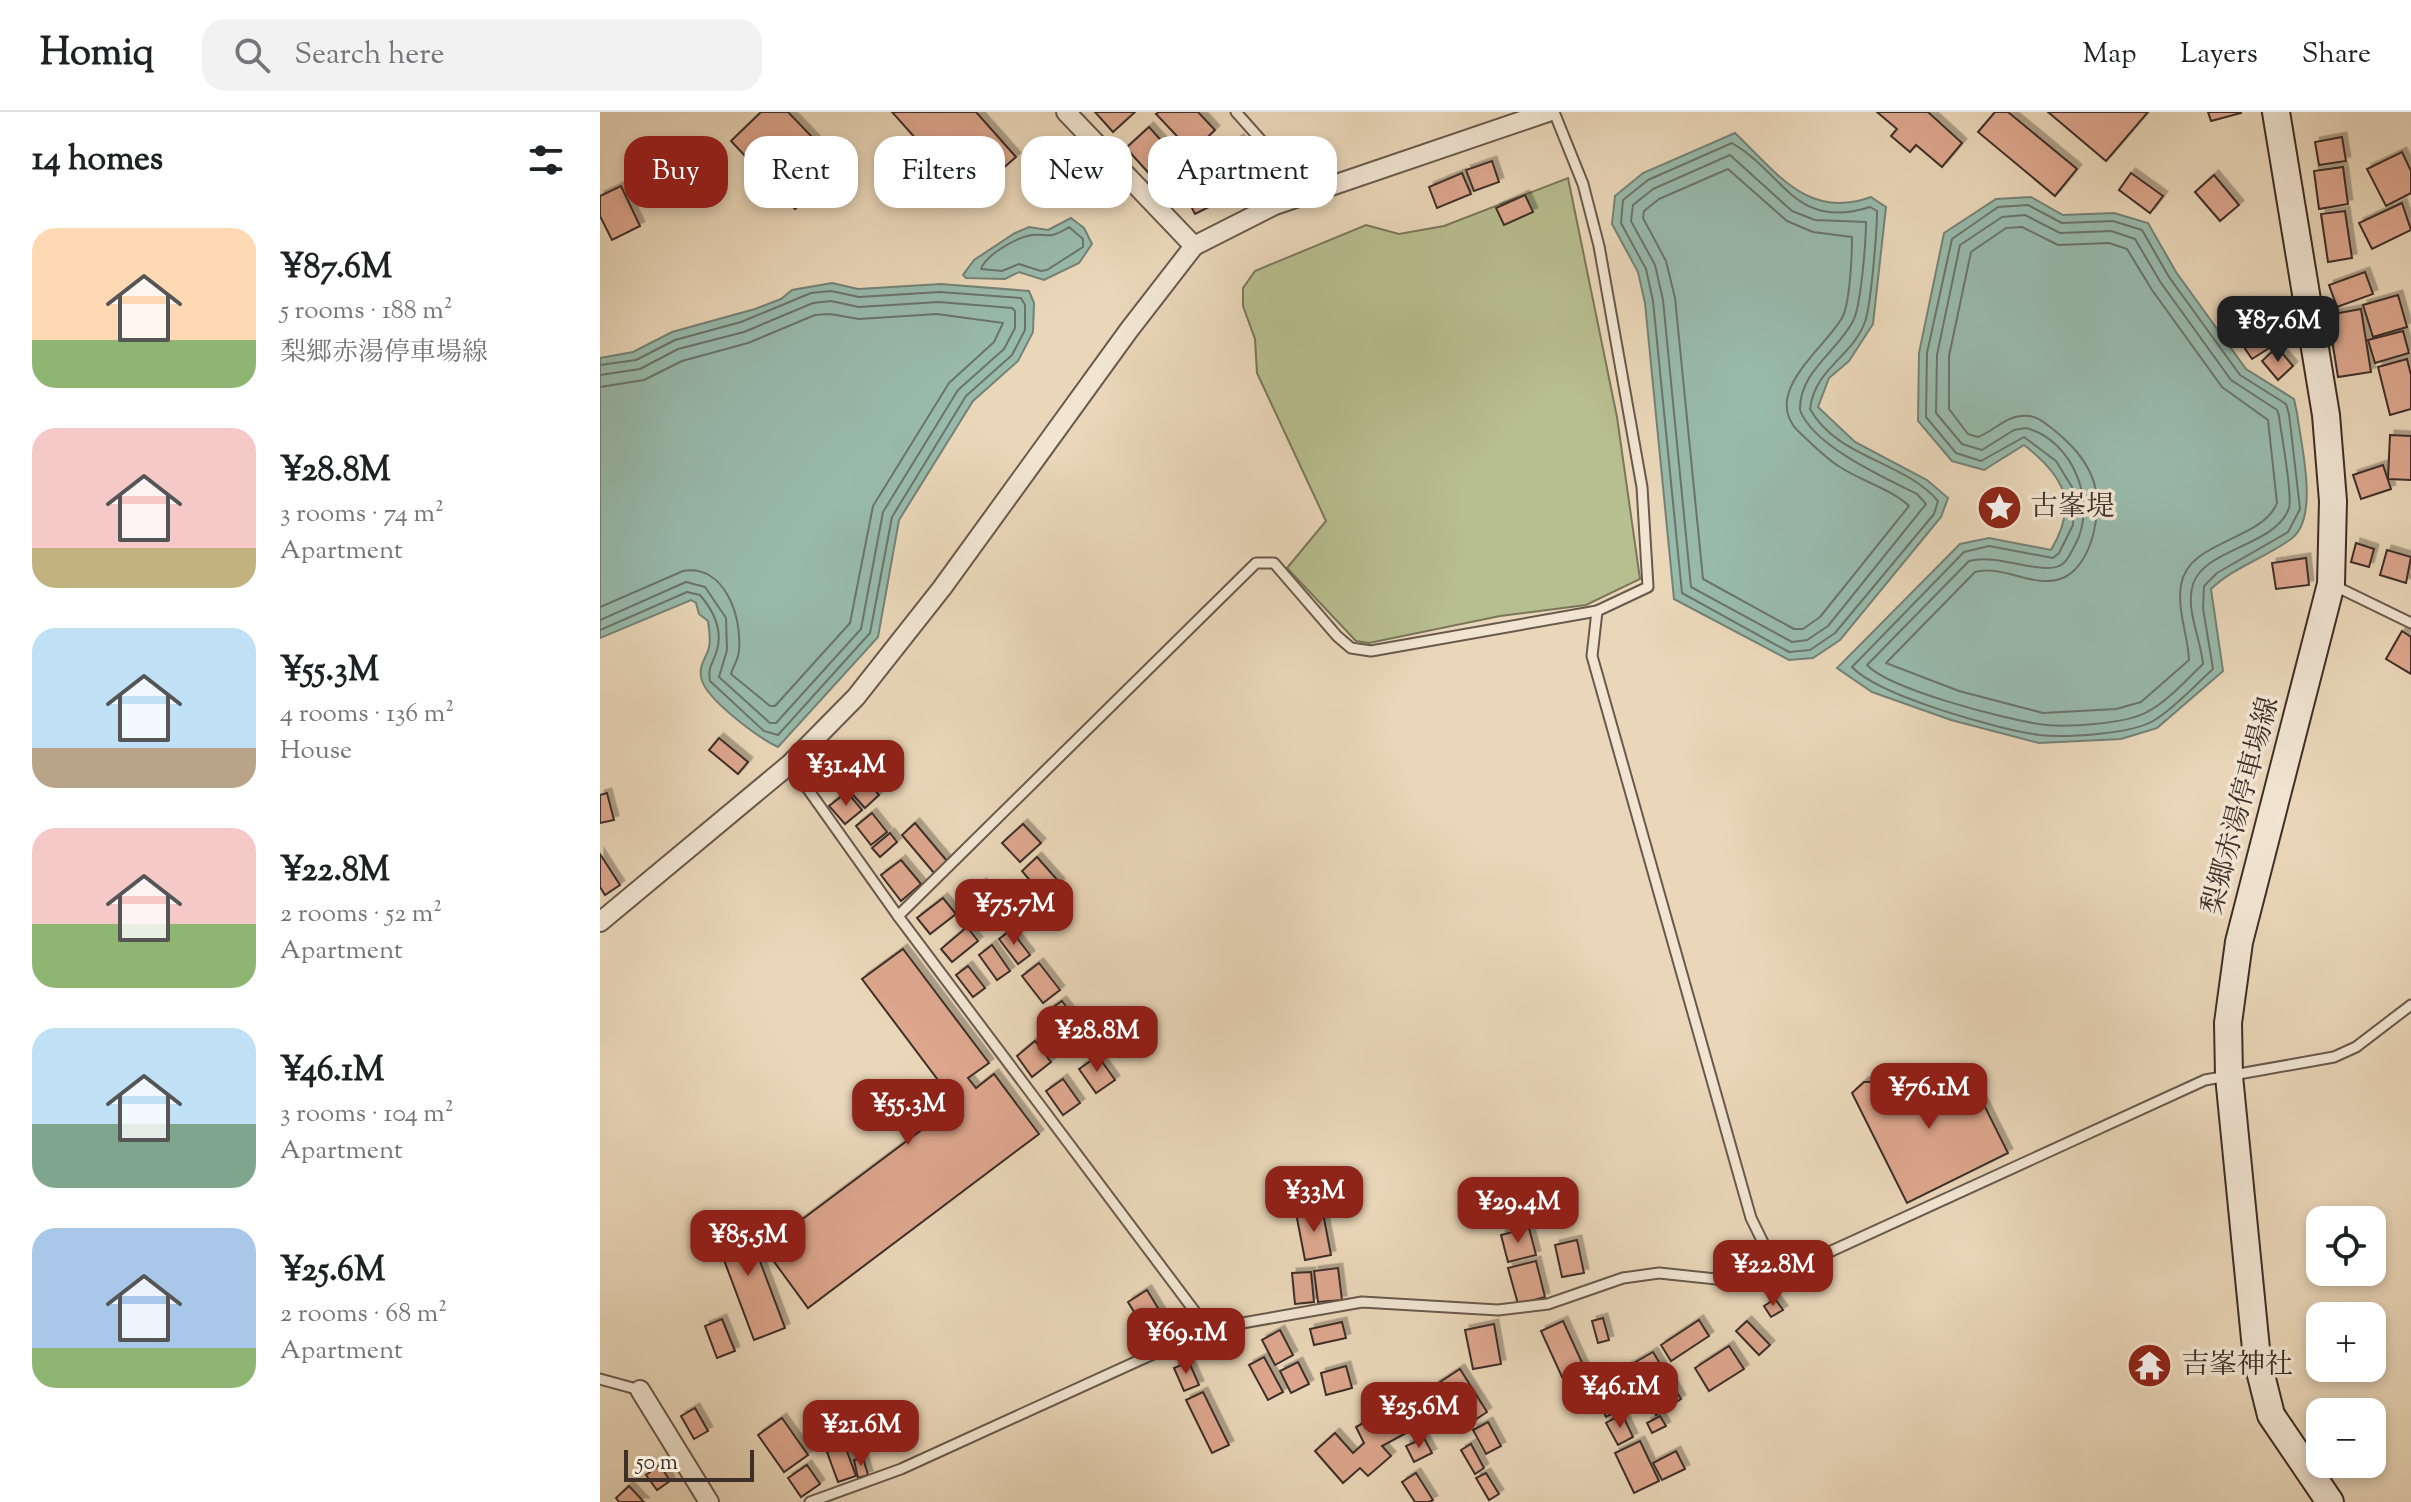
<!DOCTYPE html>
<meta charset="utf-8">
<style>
:root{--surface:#fff;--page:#f2f2f2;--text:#202124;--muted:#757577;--line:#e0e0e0;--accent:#8f2418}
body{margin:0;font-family:"Sorts Mill Goudy","Noto Serif JP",serif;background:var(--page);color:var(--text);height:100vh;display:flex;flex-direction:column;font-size:30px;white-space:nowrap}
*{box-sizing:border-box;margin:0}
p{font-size:26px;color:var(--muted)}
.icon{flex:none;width:44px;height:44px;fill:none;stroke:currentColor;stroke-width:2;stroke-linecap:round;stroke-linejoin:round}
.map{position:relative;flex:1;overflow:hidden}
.details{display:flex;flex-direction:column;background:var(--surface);width:600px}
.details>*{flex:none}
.top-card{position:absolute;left:24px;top:24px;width:760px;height:72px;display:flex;gap:16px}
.tools{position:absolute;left:1706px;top:1094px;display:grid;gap:16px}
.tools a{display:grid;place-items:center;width:80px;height:80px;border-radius:16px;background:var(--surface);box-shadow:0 4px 12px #0003;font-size:40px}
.scale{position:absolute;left:24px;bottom:20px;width:130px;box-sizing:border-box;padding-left:8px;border:4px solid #3e2f29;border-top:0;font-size:22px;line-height:28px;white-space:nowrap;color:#3e2f29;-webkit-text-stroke:6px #f1e5d2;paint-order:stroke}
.price{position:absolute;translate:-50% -68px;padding:0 18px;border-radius:16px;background:var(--accent);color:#fff;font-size:26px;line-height:52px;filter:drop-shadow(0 2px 4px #0008)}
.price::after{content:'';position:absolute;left:50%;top:48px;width:24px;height:18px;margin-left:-12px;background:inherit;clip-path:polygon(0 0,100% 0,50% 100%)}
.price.current{background:#222;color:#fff}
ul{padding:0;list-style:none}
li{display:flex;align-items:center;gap:24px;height:200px;padding:0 32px}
li span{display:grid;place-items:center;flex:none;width:224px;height:160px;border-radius:24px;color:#555}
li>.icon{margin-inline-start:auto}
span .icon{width:96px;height:96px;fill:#fffc;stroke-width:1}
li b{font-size:34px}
h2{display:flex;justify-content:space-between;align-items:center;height:96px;padding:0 32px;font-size:34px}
.tag{padding:0 28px;border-radius:24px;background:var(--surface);box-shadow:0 4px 12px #0003;font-size:28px;line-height:72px}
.tag.current{background:var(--accent);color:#fff}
header{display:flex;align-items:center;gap:48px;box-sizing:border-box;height:112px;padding:0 40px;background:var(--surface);border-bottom:2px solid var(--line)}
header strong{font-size:38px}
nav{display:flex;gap:44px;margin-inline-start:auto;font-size:28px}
.search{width:560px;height:72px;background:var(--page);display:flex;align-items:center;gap:20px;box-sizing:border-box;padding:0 28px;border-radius:24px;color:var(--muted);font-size:30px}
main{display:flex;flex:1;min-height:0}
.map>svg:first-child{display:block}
.green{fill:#b7be8f;stroke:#7a765c;stroke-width:2}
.water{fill:#98baab;stroke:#748277;stroke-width:2}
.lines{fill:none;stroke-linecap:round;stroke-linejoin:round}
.shore{stroke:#6b746a;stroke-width:2}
.building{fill:#dea78e;stroke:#3e2f29;stroke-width:2;filter:url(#shadow)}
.service-casing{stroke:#69594d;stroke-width:13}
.minor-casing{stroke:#69594d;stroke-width:22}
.secondary-casing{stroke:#3e2f29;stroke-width:30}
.service{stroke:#f1e5d2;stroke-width:9}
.minor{stroke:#f1e5d2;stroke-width:18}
.secondary{stroke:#f1e5d2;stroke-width:26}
.labels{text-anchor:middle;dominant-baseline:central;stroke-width:7;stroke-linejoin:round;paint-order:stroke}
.poi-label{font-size:28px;fill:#3e2f29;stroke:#f1e5d2;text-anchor:start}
.street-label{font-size:28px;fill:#3e2f29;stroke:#f1e5d2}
</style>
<header>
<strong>Homiq</strong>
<div class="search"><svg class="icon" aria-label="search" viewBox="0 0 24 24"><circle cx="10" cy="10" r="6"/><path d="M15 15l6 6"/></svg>Search here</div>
<nav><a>Map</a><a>Layers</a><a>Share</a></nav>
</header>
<main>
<section class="details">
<h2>14 homes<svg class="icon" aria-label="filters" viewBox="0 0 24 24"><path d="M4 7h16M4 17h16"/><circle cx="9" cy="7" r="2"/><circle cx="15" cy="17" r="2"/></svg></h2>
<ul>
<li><span style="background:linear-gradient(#ffd9b3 70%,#8fb573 0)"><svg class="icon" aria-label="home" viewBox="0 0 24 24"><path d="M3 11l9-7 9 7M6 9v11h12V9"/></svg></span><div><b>¥87.6M</b><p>5 rooms · 188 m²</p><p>梨郷赤湯停車場線</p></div></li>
<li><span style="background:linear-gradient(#f6c9c9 75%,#c2b280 0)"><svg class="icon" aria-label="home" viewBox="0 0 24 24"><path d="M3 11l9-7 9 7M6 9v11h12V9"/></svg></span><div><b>¥28.8M</b><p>3 rooms · 74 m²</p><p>Apartment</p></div></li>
<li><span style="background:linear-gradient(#bfe0f5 75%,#b9a48a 0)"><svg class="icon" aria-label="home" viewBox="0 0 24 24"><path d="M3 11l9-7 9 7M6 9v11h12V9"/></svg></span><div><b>¥55.3M</b><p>4 rooms · 136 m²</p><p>House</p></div></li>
<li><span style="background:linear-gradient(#f6c9c9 60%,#8fb573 0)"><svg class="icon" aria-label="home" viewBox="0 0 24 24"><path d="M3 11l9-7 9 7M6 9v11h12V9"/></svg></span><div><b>¥22.8M</b><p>2 rooms · 52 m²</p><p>Apartment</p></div></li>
<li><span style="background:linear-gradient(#bfe0f5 60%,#7fa58c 0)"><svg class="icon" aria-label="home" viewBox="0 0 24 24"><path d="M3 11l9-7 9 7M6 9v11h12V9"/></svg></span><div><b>¥46.1M</b><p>3 rooms · 104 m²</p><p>Apartment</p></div></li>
<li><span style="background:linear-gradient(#a9c7e8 75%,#8fb573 0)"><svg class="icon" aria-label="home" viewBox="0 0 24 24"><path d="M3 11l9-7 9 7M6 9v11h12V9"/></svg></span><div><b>¥25.6M</b><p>2 rooms · 68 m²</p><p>Apartment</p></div></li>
</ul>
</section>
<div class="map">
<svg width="1811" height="1390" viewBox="0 0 1811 1390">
<defs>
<filter id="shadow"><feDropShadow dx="4.5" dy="-4.5" stdDeviation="0" flood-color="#0004"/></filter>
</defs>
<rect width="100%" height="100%" fill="#ead7b9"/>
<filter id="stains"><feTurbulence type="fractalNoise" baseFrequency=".0025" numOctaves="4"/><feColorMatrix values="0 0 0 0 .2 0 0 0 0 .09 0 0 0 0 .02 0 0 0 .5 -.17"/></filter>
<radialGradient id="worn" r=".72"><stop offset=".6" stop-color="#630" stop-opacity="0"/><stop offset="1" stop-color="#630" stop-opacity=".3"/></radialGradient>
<polygon class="green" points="968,66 1017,305 1040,467 986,493 900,504 769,531 756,529 687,456 726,409 657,261 655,227 643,194 643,176 655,159 766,113 799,122 844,114"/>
<g class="water">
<path d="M1135 21C1177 61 1208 108 1271 85L1286 95 1273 212 1249 249 1229 266 1218 295 1255 330 1327 368 1348 386 1341 405 1240 528 1213 546 1189 548 1074 487 1045 191 1038 160 1012 112 1015 84 1043 61Z"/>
<path d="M1431 85 1463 103 1514 101 1548 111 1576 160 1646 257 1694 287 1697 301C1701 333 1720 406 1691 427 1665 446 1634 455 1611 477L1623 559 1557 616 1521 627 1439 631 1351 608 1272 580 1237 556 1360 432 1389 426 1451 438C1479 391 1464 364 1424 333L1384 358 1352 349 1318 309 1319 241 1344 121 1396 87Z"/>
<polygon points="471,106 484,116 492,132 479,151 444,168 419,160 405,167 366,166 363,163 374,148 415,121 429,115 448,118"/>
<path d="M232 171 258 177 341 172 429 179 434 191 433 220 418 249 373 289 299 408 278 525 178 635C159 626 102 585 101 564 99 552 107 545 109 535 111 527 109 517 108 509L99 502 96 491 91 488 0 526V246L33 240 72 220 155 197 181 187 192 178Z"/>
</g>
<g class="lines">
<g class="shore">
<path d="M1132 31C1184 61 1195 119 1270 95L1277 99C1277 119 1271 193 1265 210 1252 245 1215 256 1210 297 1237 346 1304 349 1338 389L1334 402 1235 521 1210 538 1189 540 1082 481 1053 189 1046 157 1021 111 1023 88 1048 68Z"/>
<path d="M1130 43 1192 99 1215 108 1266 110C1266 128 1261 195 1253 209 1237 240 1199 260 1200 298 1213 334 1285 366 1317 382L1326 392 1228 514 1207 528 1192 530 1091 475 1063 188 1055 153 1031 109 1033 93 1053 77Z"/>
<path d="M1128 57 1187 109 1213 120 1252 125C1252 143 1250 188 1243 204 1228 234 1160 280 1198 319 1211 331 1225 346 1240 355 1261 369 1291 377 1309 394L1220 505 1203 517H1194L1103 467 1075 186 1066 149 1043 106 1044 99 1059 87Z"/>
<path d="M1428 93 1462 111 1513 109 1542 118 1569 165 1640 263 1686 292 1689 302 1700 397 1688 420 1617 461 1604 474 1603 496 1613 557C1595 573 1575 596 1553 609 1531 622 1465 626 1439 623 1397 617 1279 584 1252 555L1364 440 1389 434 1453 446 1459 441 1473 413 1472 375 1456 349 1424 325 1381 349 1356 341 1326 305 1327 241 1352 127 1398 95Z"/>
<path d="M1425 103 1460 121 1511 119 1535 127 1561 171 1631 268 1677 298 1679 304C1681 322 1693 382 1689 396 1676 434 1605 436 1593 472 1585 497 1601 527 1603 552 1587 567 1567 590 1547 600 1526 612 1463 616 1439 612 1404 607 1289 577 1267 553L1369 449C1398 441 1442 464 1461 453 1468 449 1471 440 1475 433 1498 391 1473 328 1426 316L1414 318 1382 338 1362 332 1336 301 1337 243 1360 133 1402 105Z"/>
<path d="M469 115 483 127V135L447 158 441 159 419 152 402 159 381 157C386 143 413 128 427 124 447 119 446 130 469 115Z"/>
<path d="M1422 115 1458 133 1509 131 1527 137 1552 178 1622 275 1668 308 1677 391C1662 429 1588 428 1581 473 1577 499 1588 523 1589 548L1541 590 1516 597 1443 601 1359 579 1286 551 1375 460C1404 452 1436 479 1465 465 1494 450 1504 393 1492 365 1484 345 1470 331 1454 318 1444 310 1435 302 1421 304 1405 305 1392 320 1378 325L1368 322 1349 297V244L1371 140 1406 116Z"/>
<path d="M0 253 36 248 75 228 141 210 211 181 231 179 259 185 340 180 421 186 425 193V218L412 243 366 284 292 405 270 521 178 623 164 619 110 569C107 555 114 550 117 538 123 517 112 497 100 483L87 480 0 518"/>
<polyline points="0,263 40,257 78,237 144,220 213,191 231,189 259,195 339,190 412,196 415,199 415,216 404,237 358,278 283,400 261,517 176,611 170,611 119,565 127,538 126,506 105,475 86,470 0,508"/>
<path d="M0 275 44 268 82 249 148 231 215 203 230 202 259 207 337 202 403 211 394 230 349 271 273 394 250 511 175 594H170L131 562C133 554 139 547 139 538 142 505 125 452 83 459L0 495"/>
</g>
</g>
<g class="building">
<polygon points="161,0 188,0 240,54 195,97 131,29"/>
<polygon points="292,0 376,0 416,45 369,86"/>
<polygon points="495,0 535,0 513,20"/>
<polygon points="559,0 598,0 615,18 592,40 556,2"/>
<polygon points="1277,0 1328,0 1362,31 1342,55 1316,33 1310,40 1291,24 1297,17"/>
<polygon points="1395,0 1408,0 1477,57 1455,84 1378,20"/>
<polygon points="1448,0 1548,0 1506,49"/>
<polygon points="1608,0 1641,0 1641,1 1611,9"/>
<polygon points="549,15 577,46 554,67 526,36"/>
<polygon points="1742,25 1746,49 1719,53 1715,30"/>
<polygon points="639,27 660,52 645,63 625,38"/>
<polygon points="1802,40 1811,59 1811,81 1786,94 1767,57"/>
<polygon points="892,49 899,70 874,79 866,58"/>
<polygon points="1743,55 1748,92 1719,97 1714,59"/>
<polygon points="631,58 645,78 635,85 621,65"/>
<polygon points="862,61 871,82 837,96 829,75"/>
<polygon points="1531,61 1563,84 1550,101 1519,78"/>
<polygon points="602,62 617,91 595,102 580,73"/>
<polygon points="1614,63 1639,93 1620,109 1595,80"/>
<polygon points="21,74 40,114 12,128 0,104 0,84"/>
<polygon points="925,83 933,100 904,113 896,96"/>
<polygon points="1802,91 1811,118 1772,137 1759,111"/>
<polygon points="1745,99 1752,146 1728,150 1721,102"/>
<polygon points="1765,160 1773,182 1737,195 1729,173"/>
<polygon points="1798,183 1807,215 1773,225 1763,193"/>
<polygon points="1761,197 1771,260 1738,265 1728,203"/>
<polygon points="1652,198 1674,233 1652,247 1629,213"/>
<polygon points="1803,219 1809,241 1775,251 1768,228"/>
<polygon points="1677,235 1693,254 1678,268 1662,249"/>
<polygon points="1807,247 1811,263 1811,297 1790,303 1778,255"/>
<polygon points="1790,323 1811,324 1811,368 1788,367"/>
<polygon points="1783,353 1791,377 1761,387 1753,363"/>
<polygon points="1756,431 1774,437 1769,455 1751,450"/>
<polygon points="1787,438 1811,445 1806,471 1780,463"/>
<polygon points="1706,446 1709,473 1676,477 1672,451"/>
<polygon points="1802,519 1811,525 1811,562 1786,547"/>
<polygon points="119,626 148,650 138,662 109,638"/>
<polygon points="261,662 279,683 265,696 246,675"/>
<polygon points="247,680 262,698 245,712 229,694"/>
<polygon points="7,681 14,708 0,711 0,683"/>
<polygon points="272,701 287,720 271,733 256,714"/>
<polygon points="315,711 347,749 334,761 302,723"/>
<polygon points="423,712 441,731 420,750 402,731"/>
<polygon points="290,721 297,730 280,745 272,736"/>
<polygon points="0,742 20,773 5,783 0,775"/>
<polygon points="437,745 460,771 444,785 422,759"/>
<polygon points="301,748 321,772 301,789 281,763"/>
<polygon points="382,771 405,803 384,818 361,787"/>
<polygon points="343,786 356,802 330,822 317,806"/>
<polygon points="367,815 378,829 352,850 341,837"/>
<polygon points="411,818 430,843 418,852 399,827"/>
<polygon points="392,833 410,859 397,868 379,843"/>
<polygon points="303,837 389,951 368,966 376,976 394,962 439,1022 208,1196 164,1136 356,992 262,867"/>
<polygon points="439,851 460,878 443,891 422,864"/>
<polygon points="368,854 385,876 373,885 356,863"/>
<polygon points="462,889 483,917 460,935 438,906"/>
<polygon points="435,929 451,950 432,965 417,944"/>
<polygon points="498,944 515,968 496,981 479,957"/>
<polygon points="463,967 480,991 463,1003 446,979"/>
<polygon points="1371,967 1408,1041 1307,1091 1252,981 1264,970"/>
<polygon points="722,1096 731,1143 705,1148 696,1101"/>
<polygon points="143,1104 185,1216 154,1228 112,1116"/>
<polygon points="929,1116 936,1143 908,1150 901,1123"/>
<polygon points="977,1128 984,1161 962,1165 955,1133"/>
<polygon points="936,1149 945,1185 918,1192 908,1156"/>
<polygon points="738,1156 742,1188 718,1190 714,1159"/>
<polygon points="711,1160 714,1190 695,1192 692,1161"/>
<polygon points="547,1178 572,1219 553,1231 528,1190"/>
<polygon points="1175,1187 1183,1198 1171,1205 1164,1194"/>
<polygon points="1003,1206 1009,1228 998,1231 992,1209"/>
<polygon points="122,1207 135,1239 117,1246 105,1214"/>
<polygon points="1099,1208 1109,1224 1071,1249 1061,1233"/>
<polygon points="963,1209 984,1255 962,1265 941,1219"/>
<polygon points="1147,1209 1170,1233 1159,1243 1136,1219"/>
<polygon points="742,1210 746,1226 714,1233 710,1217"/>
<polygon points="894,1212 901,1252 873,1257 865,1218"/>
<polygon points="680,1218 693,1243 675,1253 662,1228"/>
<polygon points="1129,1234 1144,1257 1109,1279 1095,1256"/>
<polygon points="1053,1240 1081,1287 1056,1303 1027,1255"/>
<polygon points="664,1245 683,1280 668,1288 649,1253"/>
<polygon points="589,1250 599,1273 584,1279 574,1256"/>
<polygon points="698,1250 709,1272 691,1281 680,1259"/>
<polygon points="746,1254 752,1276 726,1283 721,1261"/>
<polygon points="860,1257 887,1300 861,1317 834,1274"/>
<polygon points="983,1263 991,1277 974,1286 967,1272"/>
<polygon points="1017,1275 1026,1295 1006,1305 997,1285"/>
<polygon points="603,1280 629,1333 612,1341 586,1288"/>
<polygon points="805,1288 819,1314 782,1334 791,1344 768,1364 760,1356 743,1371 715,1339 735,1321 753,1341 764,1331 756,1315"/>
<polygon points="95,1296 108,1319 94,1327 81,1304"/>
<polygon points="1022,1302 1033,1325 1018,1333 1006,1311"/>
<polygon points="1060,1304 1066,1314 1052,1321 1047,1311"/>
<polygon points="182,1306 208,1343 184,1360 158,1323"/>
<polygon points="888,1310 901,1334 886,1342 873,1318"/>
<polygon points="824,1326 832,1341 814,1350 806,1334"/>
<polygon points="1040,1329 1059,1369 1034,1381 1015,1341"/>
<polygon points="871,1332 884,1356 875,1362 861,1338"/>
<polygon points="245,1334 256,1364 238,1370 227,1340"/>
<polygon points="1076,1339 1085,1357 1062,1368 1053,1351"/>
<polygon points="263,1346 268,1363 258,1366 254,1348"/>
<polygon points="60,1353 70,1369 57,1378 46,1363"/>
<polygon points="207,1353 220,1372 201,1385 188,1366"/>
<polygon points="816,1361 833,1388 829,1390 815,1390 802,1370"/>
<polygon points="886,1361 899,1382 889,1388 876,1366"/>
<polygon points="29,1374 44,1390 19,1390 16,1386"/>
</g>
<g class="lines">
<defs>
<g id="service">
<polyline points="636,0 709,82"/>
<polyline points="1735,474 1811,511"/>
<polyline points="997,499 992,544 1151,1106 1179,1163"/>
<polyline points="190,652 298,804 608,1217"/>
<polyline points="298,804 656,451 674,451 737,524 751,536 771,539 997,499 1048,475 1042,375 999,134 983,72 954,0"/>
<polyline points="0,1267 40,1278"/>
<polyline points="210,1390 301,1357 608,1217 762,1190 898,1198 948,1192 1023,1166 1059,1161 1145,1170 1179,1163 1605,968 1734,945 1756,935 1811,893"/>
</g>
<g id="minor">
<polyline points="466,0 594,134"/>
<polyline points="0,810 190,652 256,585 342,476 529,218 594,134 675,93 948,0"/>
<polyline points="40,1278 109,1390"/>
</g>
<polyline id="secondary" points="1676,0 1726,303 1733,389 1731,472 1639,830 1628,911 1629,964 1657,1247 1671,1303 1730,1390"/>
</defs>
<use href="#service" class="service-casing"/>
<use href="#minor" class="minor-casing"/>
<use href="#secondary" class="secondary-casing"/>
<use href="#service" class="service"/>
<use href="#minor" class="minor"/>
<use href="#secondary" class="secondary"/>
</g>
<defs>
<symbol id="sight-disc" viewBox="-11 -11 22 22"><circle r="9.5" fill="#8f2418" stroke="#f1e5d2"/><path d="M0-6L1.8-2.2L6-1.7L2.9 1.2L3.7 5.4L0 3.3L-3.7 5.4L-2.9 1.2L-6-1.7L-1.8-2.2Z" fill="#fff"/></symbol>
<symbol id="temple-disc" viewBox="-11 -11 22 22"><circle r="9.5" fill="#8f2418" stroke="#f1e5d2"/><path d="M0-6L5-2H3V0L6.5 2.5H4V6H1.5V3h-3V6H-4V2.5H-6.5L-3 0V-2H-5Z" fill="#fff"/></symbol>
</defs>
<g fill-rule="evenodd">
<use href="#sight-disc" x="1374" y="370" width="51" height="51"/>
<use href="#temple-disc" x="1524" y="1228" width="51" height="51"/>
</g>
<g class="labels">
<g class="poi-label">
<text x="1430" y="396">古峯堤</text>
<text x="1581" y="1254">吉峯神社</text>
</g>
<g class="street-label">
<text transform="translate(1642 694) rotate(-75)">梨郷赤湯停車場線</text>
</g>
</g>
<rect width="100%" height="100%" filter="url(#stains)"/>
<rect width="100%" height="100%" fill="url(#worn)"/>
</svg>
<div class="tools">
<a><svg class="icon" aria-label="locate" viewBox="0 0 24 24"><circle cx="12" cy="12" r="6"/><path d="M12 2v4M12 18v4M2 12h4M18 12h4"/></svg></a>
<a>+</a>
<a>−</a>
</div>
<div class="scale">50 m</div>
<b class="price current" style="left:1678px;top:252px">¥87.6M</b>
<b class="price" style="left:246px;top:696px">¥31.4M</b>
<b class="price" style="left:414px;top:835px">¥75.7M</b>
<b class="price" style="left:497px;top:962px">¥28.8M</b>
<b class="price" style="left:1329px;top:1019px">¥76.1M</b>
<b class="price" style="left:308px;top:1035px">¥55.3M</b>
<b class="price" style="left:714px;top:1122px">¥33M</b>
<b class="price" style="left:918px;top:1133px">¥29.4M</b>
<b class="price" style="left:148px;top:1166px">¥85.5M</b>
<b class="price" style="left:1173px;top:1196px">¥22.8M</b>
<b class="price" style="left:586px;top:1264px">¥69.1M</b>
<b class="price" style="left:1020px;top:1318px">¥46.1M</b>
<b class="price" style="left:819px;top:1338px">¥25.6M</b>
<b class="price" style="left:261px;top:1356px">¥21.6M</b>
<div class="top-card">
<a class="tag current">Buy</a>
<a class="tag">Rent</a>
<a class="tag">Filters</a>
<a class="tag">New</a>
<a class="tag">Apartment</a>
</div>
</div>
</main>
